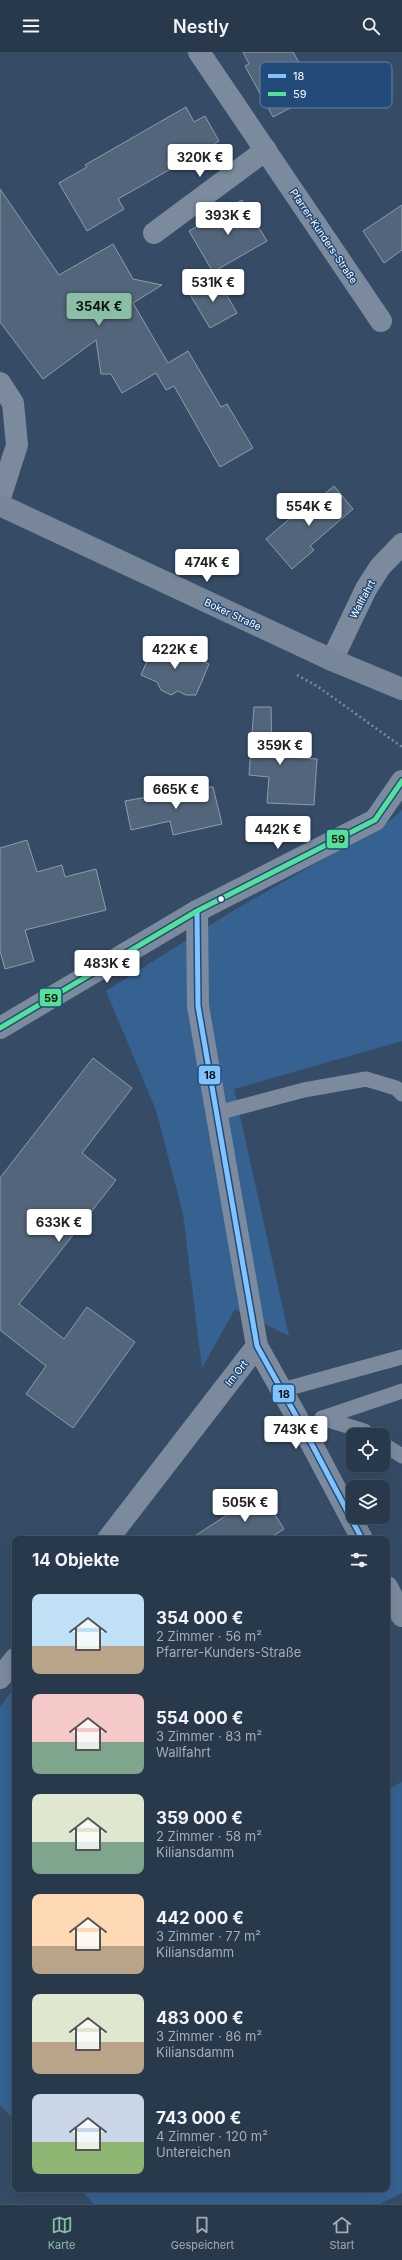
<!DOCTYPE html>
<html lang="de">
<meta charset="utf-8">
<style>
:root{--surface:#28394c;--page:#304053;--text:#f1f3f6;--muted:#a5acb5;--line:#445364;--accent:#8abfa5}
body{margin:0;font-family:Inter,sans-serif;background:var(--page);color:var(--text);height:100vh;display:flex;flex-direction:column;font-size:15px;white-space:nowrap}
*{box-sizing:border-box;margin:0}
p{font-size:13px;color:var(--muted)}
.icon{flex:none;width:22px;height:22px;fill:none;stroke:currentColor;stroke-width:2;stroke-linecap:round;stroke-linejoin:round}
.map{position:relative;flex:1;overflow:hidden}
.details{position:absolute;left:12px;top:1484px;width:378px;height:656px;display:flex;flex-direction:column;background:var(--surface);border-radius:8px;box-shadow:0 4px 16px #0002,0 0 0 1px var(--line)}
.details>*{flex:none}
.buttons{position:absolute;left:346px;top:1376px;display:grid;gap:8px}
.buttons a{display:grid;place-items:center;width:44px;height:44px;border-radius:8px;background:var(--surface);box-shadow:0 4px 16px #0002,0 0 0 1px var(--line);font-size:20px}
.price{position:absolute;translate:-50% -34px;padding:0 9px;border-radius:4px;background:#fff;color:#222;font-size:13px;line-height:26px;filter:drop-shadow(0 1px 2px #0008)}
.price::after{content:'';position:absolute;left:50%;top:24px;width:12px;height:9px;margin-left:-6px;background:inherit;clip-path:polygon(0 0,100% 0,50% 100%)}
.price.active{background:var(--accent);color:#111}
ul{padding:0;list-style:none}
li{display:flex;align-items:center;gap:12px;height:100px;padding:0 20px}
li span{display:grid;place-items:center;flex:none;width:112px;height:80px;border-radius:8px;color:#555}
li>.icon{margin-inline-start:auto}
span .icon{width:48px;height:48px;fill:#fffc;stroke-width:1}
li b{font-size:17px}
h2{display:flex;justify-content:space-between;align-items:center;height:48px;padding:0 20px;font-size:17px}
header{display:flex;justify-content:space-between;align-items:center;height:52px;padding:0 20px;background:var(--surface);font-size:18px;font-weight:600}
.tab-bar{display:flex;justify-content:space-around;align-items:center;height:56px;border-top:1px solid var(--line);background:var(--surface);font-size:11px;color:var(--muted)}
.tab-bar a{display:grid;justify-items:center;gap:2px}
.tab-bar .active{color:var(--accent)}
.map>svg:first-child{display:block}
.green{fill:#366291}
.building{fill:#53657a;stroke:#8e9cac}
.lines{fill:none;stroke-linecap:round;stroke-linejoin:round}
.path{stroke:#7b8b9d;stroke-width:2.5;stroke-dasharray:2 3;stroke-linecap:butt}
.service{stroke:#7b8b9d;stroke-width:15}
.minor{stroke:#7b8b9d;stroke-width:22}
.secondary{stroke:#778799;stroke-width:22}
.bus-1-casing{stroke:#224b7a;stroke-width:8}
.bus-2-casing{stroke:#224b7a;stroke-width:8}
.bus-1{stroke:#80c4ff;stroke-width:5}
.bus-2{stroke:#53e098;stroke-width:5}
.bus-dot{fill:#fff;stroke:#224b7a;stroke-width:1.5}
.labels{text-anchor:middle;dominant-baseline:central;stroke-width:3;stroke-linejoin:round;paint-order:stroke}
.street-label{font-size:10px;fill:#fff;stroke:#224b7a}
.key{fill:#224b7a;stroke:#6481a2;stroke-width:1}
.key-label{font-size:11px;fill:#fff}
.line-badge{stroke:#224b7a;stroke-width:1.5}
.pale-badge-label{font-size:11px;text-anchor:middle;font-weight:bold;fill:#111}
</style>
<header><svg class="icon" aria-label="menu" viewBox="0 0 24 24"><path d="M4 6h16M4 12h16M4 18h16"/></svg>Nestly<svg class="icon" aria-label="search" viewBox="0 0 24 24"><circle cx="10" cy="10" r="6"/><path d="M15 15l6 6"/></svg></header>
<div class="map">
<svg width="402" height="2152" viewBox="0 0 402 2152">
<rect width="100%" height="100%" fill="#364c66"/>
<g class="green">
<polygon points="402,758 402,989 234,1037 289,1284 235,1257 202,1316 183,1162 156,1058 106,939 236,857 388,770"/>
<polygon points="15,1634 15,2069 0,2053 0,1655"/>
<polygon points="402,1730 402,2141 380,2152 94,2152 80,2137 387,2137 387,1738"/>
</g>
<g class="building">
<polygon points="243,0 293,0 317,42 273,65 245,14 249,12"/>
<polygon points="186,55 194,70 205,64 219,89 183,112 183,110 118,147 124,157 87,179 59,131 87,115 85,113"/>
<polygon points="0,137 59,223 113,192 133,227 162,233 133,251 168,311 188,299 221,355 227,352 253,396 220,415 174,334 166,338 156,321 122,341 111,322 101,322 96,288 43,327 0,270"/>
<polygon points="242,148 267,189 213,220 189,179"/>
<polygon points="402,153 402,198 384,211 363,179"/>
<polygon points="217,226 237,261 210,276 189,241"/>
<polygon points="334,434 353,457 310,494 314,498 292,517 266,487 301,457 303,460"/>
<polygon points="156,589 209,612 196,643 186,643 178,639 171,643 161,638 157,630 141,623"/>
<polygon points="254,655 271,655 272,704 317,707 314,753 267,751 269,725 249,723"/>
<polygon points="203,735 213,735 222,772 173,783 170,769 131,778 125,749"/>
<polygon points="27,788 37,820 62,813 65,825 96,817 106,858 25,878 34,909 5,917 0,899 0,796"/>
<polygon points="93,1006 132,1036 82,1101 116,1128 19,1252 64,1287 87,1255 135,1290 73,1376 26,1342 46,1314 0,1278 0,1126"/>
<polygon points="261,1441 284,1477 268,1487 190,1487"/>
</g>
<g class="lines">
<polyline class="path" points="297,623 317,634 402,695"/>
<g class="service">
<polyline points="217,1061 304,1038 366,1027 396,1036 402,1042"/>
<polyline points="282,1338 402,1305"/>
<polyline points="322,1366 364,1379 370,1383"/>
<polyline points="309,1387 322,1366 402,1339"/>
<polyline points="383,1392 402,1404"/>
</g>
<g class="minor">
<polyline points="199,0 381,269"/>
<polyline points="154,181 266,98"/>
<polyline points="0,331 13,351 17,393 0,446"/>
<polyline points="332,608 366,537 380,515 402,492"/>
<polyline points="197,859 198,954 257,1294 309,1387 362,1487"/>
<polyline points="0,976 197,859 375,768 402,729"/>
<polyline points="108,1487 257,1294"/>
<polyline points="387,1535 402,1564"/>
<polyline points="0,1626 15,1607"/>
</g>
<polyline class="secondary" points="0,453 332,608 402,637"/>
<defs>
<polyline id="bus-1" points="197,859 198,954 257,1294 309,1387 362,1487"/>
<polyline id="bus-2" points="0,976 197,859 375,768 402,729"/>
</defs>
<use href="#bus-1" class="bus-1-casing"/>
<use href="#bus-2" class="bus-2-casing"/>
<use href="#bus-1" class="bus-1"/>
<use href="#bus-2" class="bus-2"/>
</g>
<circle class="bus-dot" cx="221" cy="847" r="3.5"/>
<g class="labels">
<g class="street-label">
<text transform="translate(324 184) rotate(56)">Pfarrer-Kunders-Straße</text>
<text transform="translate(362 547) rotate(-62)">Wallfahrt</text>
<text transform="translate(233 562) rotate(25)">Boker Straße</text>
<text transform="translate(236 1321) rotate(-52)">Im Ort</text>
</g>
</g>
<rect x="260" y="10" width="132" height="46" rx="6" class="key"/>
<rect x="268" y="22" width="18" height="4" fill="#80c4ff"/>
<rect x="268" y="40" width="18" height="4" fill="#53e098"/>
<g class="key-label">
<text x="293" y="28">18</text>
<text x="293" y="46">59</text>
</g>
<g class="line-badge">
<rect x="326" y="777" width="23" height="20" rx="4" fill="#53e098"/>
<rect x="39" y="936" width="23" height="19" rx="4" fill="#53e098"/>
<rect x="198" y="1013" width="23" height="20" rx="4" fill="#80c4ff"/>
<rect x="272" y="1332" width="23" height="19" rx="4" fill="#80c4ff"/>
</g>
<g class="pale-badge-label">
<text x="338" y="791">59</text>
<text x="51" y="950">59</text>
<text x="210" y="1027">18</text>
<text x="284" y="1346">18</text>
</g>
</svg>
<div class="buttons">
<a><svg class="icon" aria-label="locate" viewBox="0 0 24 24"><circle cx="12" cy="12" r="6"/><path d="M12 2v4M12 18v4M2 12h4M18 12h4"/></svg></a>
<a><svg class="icon" aria-label="layers" viewBox="0 0 24 24"><path d="M12 4l9 5-9 5-9-5zM3 14l9 5 9-5"/></svg></a>
</div>
<b class="price" style="left:200px;top:126px">320K €</b>
<b class="price" style="left:228px;top:184px">393K €</b>
<b class="price" style="left:213px;top:251px">531K €</b>
<b class="price active" style="left:99px;top:275px">354K €</b>
<b class="price" style="left:309px;top:475px">554K €</b>
<b class="price" style="left:207px;top:531px">474K €</b>
<b class="price" style="left:175px;top:618px">422K €</b>
<b class="price" style="left:280px;top:714px">359K €</b>
<b class="price" style="left:176px;top:758px">665K €</b>
<b class="price" style="left:278px;top:798px">442K €</b>
<b class="price" style="left:107px;top:932px">483K €</b>
<b class="price" style="left:59px;top:1191px">633K €</b>
<b class="price" style="left:296px;top:1398px">743K €</b>
<b class="price" style="left:245px;top:1471px">505K €</b>
<section class="details">
<h2>14 Objekte<svg class="icon" aria-label="filters" viewBox="0 0 24 24"><path d="M4 7h16M4 17h16"/><circle cx="9" cy="7" r="2"/><circle cx="15" cy="17" r="2"/></svg></h2>
<ul>
<li><span style="background:linear-gradient(#bfe0f5 65%,#b9a48a 0)"><svg class="icon" aria-label="home" viewBox="0 0 24 24"><path d="M3 11l9-7 9 7M6 9v11h12V9"/></svg></span><div><b>354 000 €</b><p>2 Zimmer · 56 m²</p><p>Pfarrer-Kunders-Straße</p></div></li>
<li><span style="background:linear-gradient(#f6c9c9 60%,#7fa58c 0)"><svg class="icon" aria-label="home" viewBox="0 0 24 24"><path d="M3 11l9-7 9 7M6 9v11h12V9"/></svg></span><div><b>554 000 €</b><p>3 Zimmer · 83 m²</p><p>Wallfahrt</p></div></li>
<li><span style="background:linear-gradient(#dfe7d0 60%,#7fa58c 0)"><svg class="icon" aria-label="home" viewBox="0 0 24 24"><path d="M3 11l9-7 9 7M6 9v11h12V9"/></svg></span><div><b>359 000 €</b><p>2 Zimmer · 58 m²</p><p>Kiliansdamm</p></div></li>
<li><span style="background:linear-gradient(#ffd9b3 65%,#b9a48a 0)"><svg class="icon" aria-label="home" viewBox="0 0 24 24"><path d="M3 11l9-7 9 7M6 9v11h12V9"/></svg></span><div><b>442 000 €</b><p>3 Zimmer · 77 m²</p><p>Kiliansdamm</p></div></li>
<li><span style="background:linear-gradient(#dfe7d0 60%,#b9a48a 0)"><svg class="icon" aria-label="home" viewBox="0 0 24 24"><path d="M3 11l9-7 9 7M6 9v11h12V9"/></svg></span><div><b>483 000 €</b><p>3 Zimmer · 86 m²</p><p>Kiliansdamm</p></div></li>
<li><span style="background:linear-gradient(#c9d6e8 60%,#8fb573 0)"><svg class="icon" aria-label="home" viewBox="0 0 24 24"><path d="M3 11l9-7 9 7M6 9v11h12V9"/></svg></span><div><b>743 000 €</b><p>4 Zimmer · 120 m²</p><p>Untereichen</p></div></li>
</ul>
</section>
</div>
<nav class="tab-bar">
<a class="active"><svg class="icon" aria-label="map" viewBox="0 0 24 24"><path d="M3 6l6-2 6 2 6-2v14l-6 2-6-2-6 2zM9 4v14M15 6v14"/></svg>Karte</a>
<a><svg class="icon" aria-label="saved" viewBox="0 0 24 24"><path d="M7 4h10v16l-5-4-5 4z"/></svg>Gespeichert</a>
<a><svg class="icon" aria-label="home" viewBox="0 0 24 24"><path d="M3 11l9-7 9 7M6 9v11h12V9"/></svg>Start</a>
</nav>
